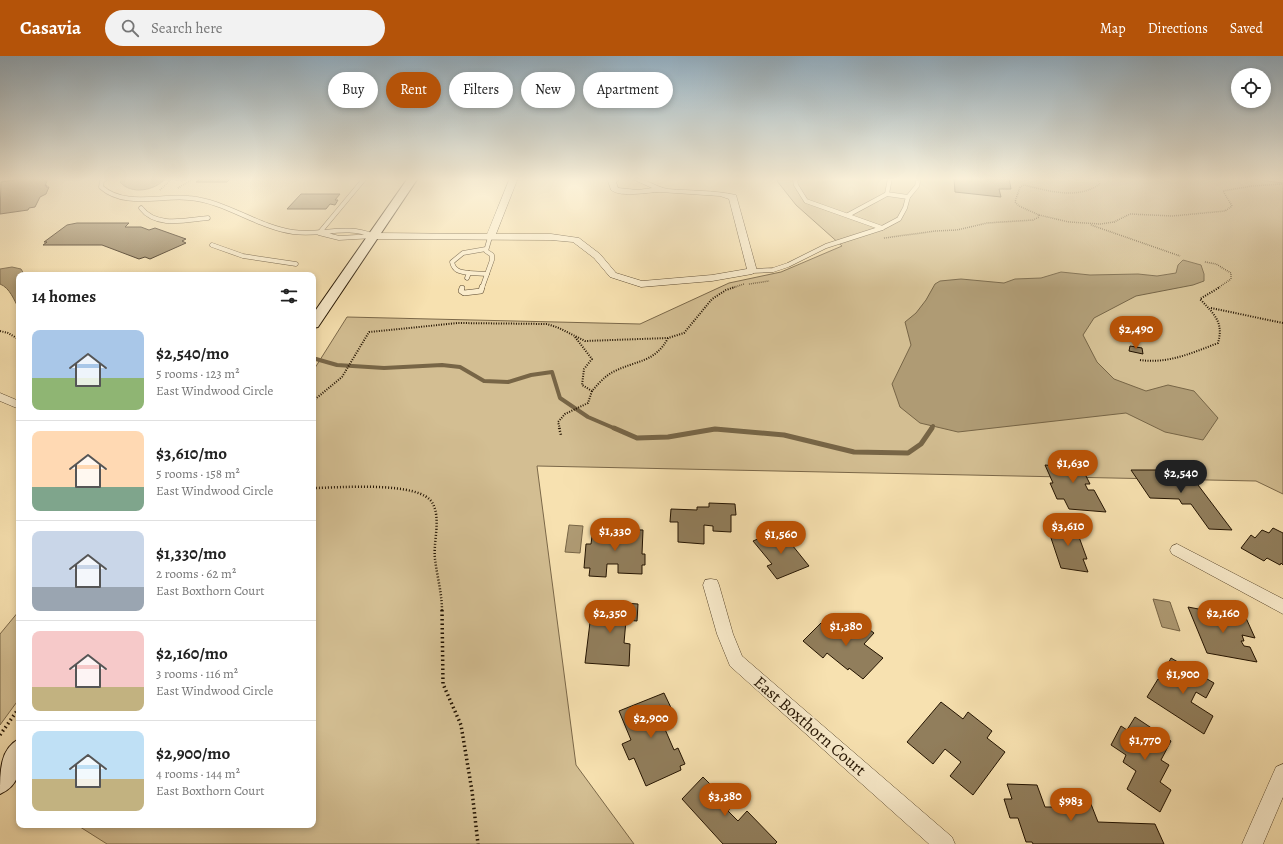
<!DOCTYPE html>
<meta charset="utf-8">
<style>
:root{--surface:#fff;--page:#f2f2f2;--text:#222;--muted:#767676;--line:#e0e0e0;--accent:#b45309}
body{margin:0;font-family:Alegreya,serif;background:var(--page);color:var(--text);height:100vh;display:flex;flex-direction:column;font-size:15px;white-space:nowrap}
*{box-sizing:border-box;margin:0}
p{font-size:13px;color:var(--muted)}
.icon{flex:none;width:22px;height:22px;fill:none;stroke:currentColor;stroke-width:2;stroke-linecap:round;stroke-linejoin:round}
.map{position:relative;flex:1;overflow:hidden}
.details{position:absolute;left:16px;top:216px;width:300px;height:556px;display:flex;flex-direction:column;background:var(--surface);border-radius:8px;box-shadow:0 2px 6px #0003}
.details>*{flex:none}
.hud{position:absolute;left:328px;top:16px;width:380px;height:36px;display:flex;gap:8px}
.tools{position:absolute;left:1231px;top:12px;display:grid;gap:8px}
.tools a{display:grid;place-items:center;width:40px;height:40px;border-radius:50%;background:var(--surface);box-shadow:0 2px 6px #0003;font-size:20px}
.price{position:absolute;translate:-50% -34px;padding:0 9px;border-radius:14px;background:var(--accent);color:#fff;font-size:13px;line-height:26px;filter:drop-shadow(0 1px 2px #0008)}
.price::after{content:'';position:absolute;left:50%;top:24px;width:12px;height:9px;margin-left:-6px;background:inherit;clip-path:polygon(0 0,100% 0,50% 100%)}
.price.current{background:#222;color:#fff}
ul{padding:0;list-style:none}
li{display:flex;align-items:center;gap:12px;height:100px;padding:0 16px}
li+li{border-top:1px solid var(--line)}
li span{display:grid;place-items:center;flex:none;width:112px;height:80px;border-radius:8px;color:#555}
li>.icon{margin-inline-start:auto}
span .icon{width:48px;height:48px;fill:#fffc;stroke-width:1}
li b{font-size:17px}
h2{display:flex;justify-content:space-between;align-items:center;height:48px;padding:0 16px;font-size:17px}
.chip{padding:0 14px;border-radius:18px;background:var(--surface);box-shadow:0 2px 6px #0003;font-size:14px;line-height:36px}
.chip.current{background:var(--accent);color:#fff}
header{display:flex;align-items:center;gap:24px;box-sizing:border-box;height:56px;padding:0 20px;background:var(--accent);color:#fff}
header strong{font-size:19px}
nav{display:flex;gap:22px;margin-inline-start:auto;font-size:14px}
.search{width:280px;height:36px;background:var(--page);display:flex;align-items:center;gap:10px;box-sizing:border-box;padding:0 14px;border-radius:22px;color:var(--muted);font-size:15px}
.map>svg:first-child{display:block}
.green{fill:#d3be92;stroke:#7b6849}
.water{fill:#af9b74;stroke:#776546}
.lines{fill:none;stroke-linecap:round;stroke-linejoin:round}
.stream-far1{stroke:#776546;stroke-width:4}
.stream{stroke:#776546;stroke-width:5}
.building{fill:#917e5c;stroke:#231300}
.service-far1-casing{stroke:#58462c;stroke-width:5}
.service-casing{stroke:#58462c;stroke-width:6}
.minor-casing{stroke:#58462c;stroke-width:1}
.secondary-casing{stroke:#231300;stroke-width:2}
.path-far3{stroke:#231300;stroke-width:1.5;stroke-dasharray:0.5 1.5;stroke-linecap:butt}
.path-far2{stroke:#231300;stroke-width:2;stroke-dasharray:1 1.5;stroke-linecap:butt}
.path-far1{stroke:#231300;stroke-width:2.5;stroke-dasharray:1 2;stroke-linecap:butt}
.path{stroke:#231300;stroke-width:3.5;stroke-dasharray:1.5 3;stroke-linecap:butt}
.service-far1{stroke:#faeccc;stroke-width:4}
.service{stroke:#faeccc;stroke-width:5}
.minor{fill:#faeccc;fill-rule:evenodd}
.secondary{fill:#faeccc;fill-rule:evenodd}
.labels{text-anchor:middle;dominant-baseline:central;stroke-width:4;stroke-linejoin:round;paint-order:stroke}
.near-street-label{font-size:17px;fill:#231300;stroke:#faeccc}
</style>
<header>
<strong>Casavia</strong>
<div class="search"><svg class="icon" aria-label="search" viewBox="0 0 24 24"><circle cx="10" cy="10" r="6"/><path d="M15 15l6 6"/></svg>Search here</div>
<nav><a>Map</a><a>Directions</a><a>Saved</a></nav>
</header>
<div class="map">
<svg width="1283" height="788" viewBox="0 0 1283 788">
<rect width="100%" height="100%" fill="#f7e1b0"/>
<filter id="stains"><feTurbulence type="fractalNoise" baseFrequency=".005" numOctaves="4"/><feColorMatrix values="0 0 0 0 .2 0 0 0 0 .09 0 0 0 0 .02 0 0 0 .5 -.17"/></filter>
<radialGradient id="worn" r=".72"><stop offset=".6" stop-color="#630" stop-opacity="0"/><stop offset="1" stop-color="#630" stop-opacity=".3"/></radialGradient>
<g class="green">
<polygon points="779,122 1245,122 1283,127 1283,438 1256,425 537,410 576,709 634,788 107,788 77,769 313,769 313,315 347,261 640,268 729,227 781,216 842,190 796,149 777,125"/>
<polygon points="19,555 19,643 0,669 0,578"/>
</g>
<g class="water">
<path d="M123 122H166C155 135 131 139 120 126Z"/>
<polygon points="1183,204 1201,209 1204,218 1204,225 1193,229 1136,240 1094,262 1083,279 1097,306 1114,323 1146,335 1168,329 1194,335 1218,362 1203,384 1165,376 1126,357 958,376 920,367 900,351 892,328 911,289 905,266 916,257 926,244 935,228 940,225 961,223 1004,227 1015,223 1041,222 1061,216 1090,219 1138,218 1157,220 1176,217 1178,209"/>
<path d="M12 211 21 213 24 218 19 219V253C14 244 10 232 0 228V213Z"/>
<polygon points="569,469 583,470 580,497 565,496"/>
<polygon points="1153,543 1170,546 1180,575 1162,571"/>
</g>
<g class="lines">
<g class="stream-far1">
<polyline points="316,303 337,309 384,312 442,309 460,311 484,325 508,326 531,319 552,316 560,342 588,361 616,373"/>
<polyline points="714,373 717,373"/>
<polyline points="931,373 933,370"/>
</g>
<polyline class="stream" points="614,372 637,382 668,381 715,373 784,379 854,396 908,397 921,388 932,372"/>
</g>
<g class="building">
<polygon points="26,122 48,122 45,130 47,129 46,131 49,131 46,138 40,141 35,151 29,152 28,154 0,158 1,126"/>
<polygon points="201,122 231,122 227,126 196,126"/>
<polygon points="954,122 1009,122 1011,133 999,133 1001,141 955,136"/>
<polygon points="301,138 340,138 335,144 338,144 335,149 330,148 326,153 287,153"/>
<polygon points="77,167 129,167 125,171 141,171 149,174 155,172 186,183 182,185 186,187 150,203 145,201 139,203 102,189 43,189 47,186 44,186 67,169"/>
<polygon points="1130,290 1142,292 1143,298 1129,295"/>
<polygon points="1051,400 1082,402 1090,418 1085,418 1090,428 1085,428 1088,434 1094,434 1106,456 1069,453 1064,443 1057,443 1050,427 1053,427 1045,409 1056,410"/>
<polygon points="1131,414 1175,414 1183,425 1195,425 1232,474 1209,473 1191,448 1182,448 1179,443 1150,442"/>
<polygon points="709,447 735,448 736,459 731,459 731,476 713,475 713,470 704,469 704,488 678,486 678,466 670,466 671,453 697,454 697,451 709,451"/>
<polygon points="1046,467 1075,470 1087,503 1083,503 1088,516 1061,512"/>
<polygon points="1273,472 1283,477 1283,509 1281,507 1280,509 1267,502 1264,505 1241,492 1251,479 1255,482 1262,474 1269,477"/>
<polygon points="593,473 643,474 642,498 645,498 645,509 642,509 642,518 618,517 618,508 607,508 606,521 589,520 590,512 584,512 586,488 591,488"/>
<polygon points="780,474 809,510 777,523 767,510 772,508 753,485"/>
<polygon points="609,546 638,548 637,565 626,564 624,587 630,588 629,610 585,607 592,550 609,550"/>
<polygon points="1188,551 1246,562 1255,582 1242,579 1244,585 1241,585 1244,590 1250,591 1257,606 1207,597"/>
<polygon points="854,562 874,577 864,588 883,602 863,623 849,612 848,614 827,597 823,602 803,585 821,567 836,579"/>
<polygon points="1171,602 1214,627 1206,642 1196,636 1191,646 1213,660 1204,678 1147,641 1158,623 1164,627 1170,617 1165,613"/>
<polygon points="664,637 674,658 661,664 674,694 678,692 685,708 680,710 681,714 646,730 634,702 629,704 622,688 631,684 619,655"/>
<polygon points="941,646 963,663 968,656 992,675 987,682 1005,696 973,739 950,720 961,706 945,693 933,708 907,686"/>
<polygon points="1135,661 1171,685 1161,704 1169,709 1160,726 1171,734 1160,756 1127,733 1136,715 1123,706 1126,699 1111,689 1121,670 1127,674"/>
<polygon points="703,721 732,750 728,755 738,765 747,755 777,786 775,788 723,788 682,743"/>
<polygon points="1007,728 1037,729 1045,751 1056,751 1052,741 1089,743 1098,766 1155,768 1164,788 1033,788 1032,786 1026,786 1018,762 1010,762 1004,743 1012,743"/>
</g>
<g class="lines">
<defs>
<g id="service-far1">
<path d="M106 122 102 125 101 131C125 152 160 139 189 142 226 145 257 171 293 176 322 180 345 168 374 180L339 182 319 177"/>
<polyline points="799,122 795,124 796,129 806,145 882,172"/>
<polyline points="890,122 887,138 908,141"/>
<path d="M141 152C156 172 186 164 208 162"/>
<polyline points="848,159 887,138"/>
<polyline points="320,176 365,122"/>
<polyline points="212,189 243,200 296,208"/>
<polyline points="752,215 773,214 788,209 826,190 882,172 899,163 905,152 908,141 917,130 919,122"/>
<path d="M469 217C460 216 454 215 452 206L463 197 486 193"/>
<polyline points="467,222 469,217 487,218"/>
<polyline points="482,232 492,204 492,199 486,195 490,181"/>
</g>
<polyline id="service" points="462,232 461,235 464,237 481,235 482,231"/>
<g id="minor">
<path d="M510 122H518L496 178H551L579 182 600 198 616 217 642 225 712 219 747 213 729 143 720 140C700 139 680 137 660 136 648 136 621 142 611 134L608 125 609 123 622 122 616 126 618 132 638 134 652 132 630 122C647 122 655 131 668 133 691 135 713 134 736 139L757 215 752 218 712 225 641 231 610 221 594 202 573 186 551 184 374 183 370 180 374 177 487 178Z"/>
<polygon points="0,337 19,345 19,353 0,345"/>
<polygon points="1177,488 1283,543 1283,558 1172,498 1170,494 1172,490"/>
<polygon points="711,523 717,524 719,529 733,578 742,600 952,781 955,788 929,788 730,610 717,578 703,529 705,524"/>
<polygon points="1283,708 1283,741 1263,788 1242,788 1276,711"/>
</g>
<g id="secondary">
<polygon points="408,122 418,122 318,271 313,272 313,258"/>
<path d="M19 683C19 705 25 727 0 738 0 715 0 693 19 683Z"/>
</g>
</defs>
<use href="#service-far1" class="service-far1-casing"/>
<use href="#service" class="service-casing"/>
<use href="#minor" class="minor-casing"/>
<use href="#secondary" class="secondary-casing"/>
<g class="path-far3">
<polyline points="178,132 195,122"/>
<polyline points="160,134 173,122"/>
<polyline points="1039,159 1069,166 1100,168 1114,166 1130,158 1172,160 1225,155 1232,150 1223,135 1252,130 1283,128"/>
<polyline points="1091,169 1180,200"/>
<path d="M884 182 936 175 957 174 987 167 1033 164 1039 161V159L1019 150 1015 146 1020 131 1024 129C1049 135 1077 144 1100 128L1097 122"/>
<polyline points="1205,206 1216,208 1231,217 1231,223 1218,232"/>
<polyline points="749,228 769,225"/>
<polyline points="732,232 744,228"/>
</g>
<g class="path-far2">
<polyline points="1211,252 1283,267"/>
<polyline points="0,275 8,277 18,283 19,294"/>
<path d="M575 281 592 303 584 313 582 329 592 335C598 328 605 320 613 316 636 304 655 307 668 282"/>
<path d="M1140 304C1168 308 1192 297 1218 287 1224 266 1214 258 1200 243L1220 231"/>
<polyline points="313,345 342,321 369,276 458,267 547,268 559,272 585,285 668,282 684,277 712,243 726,234 735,231"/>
<polyline points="560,373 558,366 565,358 588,347 592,335"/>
</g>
<g class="path-far1">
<polyline points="559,372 561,379"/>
<path d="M313 432C337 432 422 424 433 448 441 464 433 486 435 503 437 520 442 537 442 555"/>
</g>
<g class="path">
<polyline points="442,554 443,628 461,669 472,735 478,788"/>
<polyline points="0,679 19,652"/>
</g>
<use href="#service-far1" class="service-far1"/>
<use href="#service" class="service"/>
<use href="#minor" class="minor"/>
<use href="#secondary" class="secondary"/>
</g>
<linearGradient id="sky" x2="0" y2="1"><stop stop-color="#91aaba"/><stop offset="0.53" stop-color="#fbf2db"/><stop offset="1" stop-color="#fbf2db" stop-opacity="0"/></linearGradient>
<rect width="1283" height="232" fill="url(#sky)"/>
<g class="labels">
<g class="near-street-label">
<text transform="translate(810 670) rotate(41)">East Boxthorn Court</text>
</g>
</g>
<rect width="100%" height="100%" filter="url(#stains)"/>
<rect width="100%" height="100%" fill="url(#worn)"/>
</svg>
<div class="tools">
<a><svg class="icon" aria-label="locate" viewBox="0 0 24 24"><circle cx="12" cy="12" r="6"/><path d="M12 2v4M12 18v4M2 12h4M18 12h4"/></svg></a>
</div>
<b class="price" style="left:1136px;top:294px">$2,490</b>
<b class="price" style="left:1073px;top:428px">$1,630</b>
<b class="price current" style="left:1181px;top:438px">$2,540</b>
<b class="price" style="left:1068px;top:491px">$3,610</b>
<b class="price" style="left:615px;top:496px">$1,330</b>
<b class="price" style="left:781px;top:499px">$1,560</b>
<b class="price" style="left:610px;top:578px">$2,350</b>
<b class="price" style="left:1223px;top:578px">$2,160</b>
<b class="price" style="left:846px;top:591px">$1,380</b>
<b class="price" style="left:1183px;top:639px">$1,900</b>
<b class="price" style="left:651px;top:683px">$2,900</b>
<b class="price" style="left:1145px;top:705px">$1,770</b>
<b class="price" style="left:725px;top:761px">$3,380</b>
<b class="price" style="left:1071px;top:766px">$983</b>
<div class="hud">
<a class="chip">Buy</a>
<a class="chip current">Rent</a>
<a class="chip">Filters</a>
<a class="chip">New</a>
<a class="chip">Apartment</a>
</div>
<section class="details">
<h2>14 homes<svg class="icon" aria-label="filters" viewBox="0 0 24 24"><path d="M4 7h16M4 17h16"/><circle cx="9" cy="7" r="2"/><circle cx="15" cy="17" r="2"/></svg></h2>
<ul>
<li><span style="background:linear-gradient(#a9c7e8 60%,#8fb573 0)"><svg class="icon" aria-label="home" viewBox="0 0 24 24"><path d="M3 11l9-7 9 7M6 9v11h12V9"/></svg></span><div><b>$2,540/mo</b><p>5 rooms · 123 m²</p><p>East Windwood Circle</p></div></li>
<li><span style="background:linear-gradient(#ffd9b3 70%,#7fa58c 0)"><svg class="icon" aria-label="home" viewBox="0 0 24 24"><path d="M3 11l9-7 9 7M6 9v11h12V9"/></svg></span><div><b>$3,610/mo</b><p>5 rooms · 158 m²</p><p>East Windwood Circle</p></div></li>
<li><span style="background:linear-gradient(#c9d6e8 70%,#9aa5b1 0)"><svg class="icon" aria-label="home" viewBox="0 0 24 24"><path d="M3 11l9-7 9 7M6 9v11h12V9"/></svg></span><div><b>$1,330/mo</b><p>2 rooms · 62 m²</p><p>East Boxthorn Court</p></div></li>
<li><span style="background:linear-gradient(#f6c9c9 70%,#c2b280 0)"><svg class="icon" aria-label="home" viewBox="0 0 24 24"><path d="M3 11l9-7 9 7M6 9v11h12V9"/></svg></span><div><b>$2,160/mo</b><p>3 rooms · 116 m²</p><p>East Windwood Circle</p></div></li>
<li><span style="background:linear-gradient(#bfe0f5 60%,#c2b280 0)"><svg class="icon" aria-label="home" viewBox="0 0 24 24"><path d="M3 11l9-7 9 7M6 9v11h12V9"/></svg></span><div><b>$2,900/mo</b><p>4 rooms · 144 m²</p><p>East Boxthorn Court</p></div></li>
</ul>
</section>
</div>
